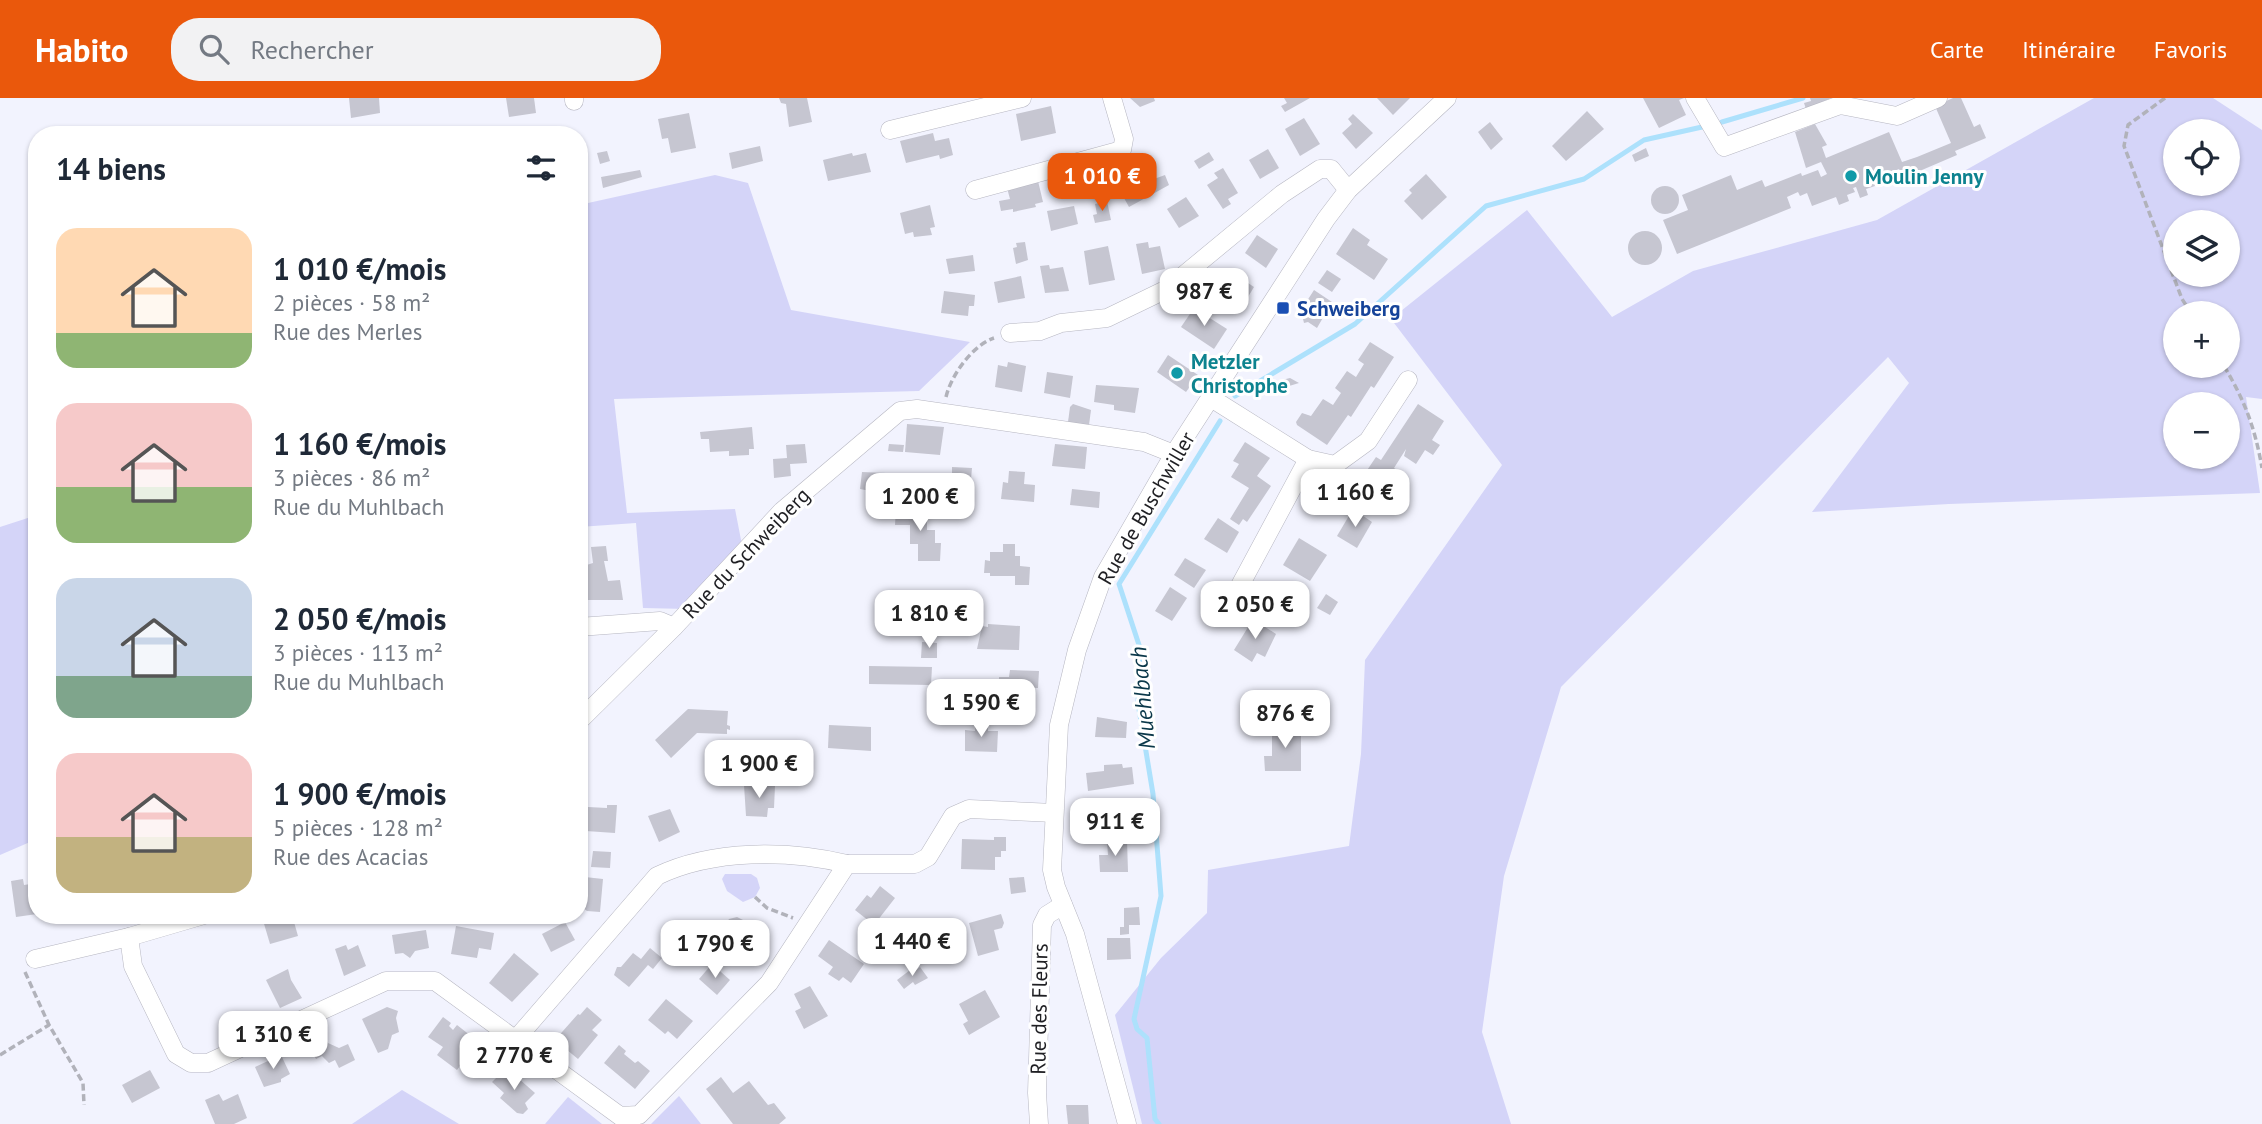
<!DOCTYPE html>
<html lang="fr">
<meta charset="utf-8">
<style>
:root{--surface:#fff;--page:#f2f2f3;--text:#1f2937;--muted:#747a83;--accent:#ea580c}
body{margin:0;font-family:"PT Sans",sans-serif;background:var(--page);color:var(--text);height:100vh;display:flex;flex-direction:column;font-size:26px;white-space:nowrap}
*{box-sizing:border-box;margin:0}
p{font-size:23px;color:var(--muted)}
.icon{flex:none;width:38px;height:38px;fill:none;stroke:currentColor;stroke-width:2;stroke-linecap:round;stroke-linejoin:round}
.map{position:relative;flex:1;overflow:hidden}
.details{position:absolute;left:28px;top:28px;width:560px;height:798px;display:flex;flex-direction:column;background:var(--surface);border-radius:28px;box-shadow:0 2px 5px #0004}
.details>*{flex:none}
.controls{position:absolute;left:2163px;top:21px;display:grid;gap:14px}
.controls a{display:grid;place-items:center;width:77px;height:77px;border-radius:50%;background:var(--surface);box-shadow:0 2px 5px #0004;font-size:35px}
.price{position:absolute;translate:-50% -60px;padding:0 16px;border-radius:14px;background:#fff;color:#222;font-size:23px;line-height:46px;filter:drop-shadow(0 2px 4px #0008)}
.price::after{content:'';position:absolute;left:50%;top:42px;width:21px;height:16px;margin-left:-10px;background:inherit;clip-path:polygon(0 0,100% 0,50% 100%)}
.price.current{background:var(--accent);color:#fff}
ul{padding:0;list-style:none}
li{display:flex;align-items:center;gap:21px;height:175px;padding:0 28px}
li span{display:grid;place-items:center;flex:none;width:196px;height:140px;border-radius:21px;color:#555}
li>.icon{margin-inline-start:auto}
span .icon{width:84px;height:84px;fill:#fffc;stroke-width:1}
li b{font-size:30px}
h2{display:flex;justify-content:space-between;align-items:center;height:84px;padding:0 28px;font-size:30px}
header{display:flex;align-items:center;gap:42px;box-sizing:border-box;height:98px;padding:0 35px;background:var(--accent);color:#fff}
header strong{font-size:33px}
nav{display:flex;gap:38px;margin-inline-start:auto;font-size:24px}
.search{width:490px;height:63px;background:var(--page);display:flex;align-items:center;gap:18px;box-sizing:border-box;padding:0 24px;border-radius:28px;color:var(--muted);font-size:26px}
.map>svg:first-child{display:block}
.green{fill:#d4d4f8;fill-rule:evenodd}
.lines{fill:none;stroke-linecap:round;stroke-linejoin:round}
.stream{stroke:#ade1fc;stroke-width:5}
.building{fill:#c6c6d1}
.minor-casing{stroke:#b6b6c1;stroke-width:19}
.path{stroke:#b1b2ba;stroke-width:3.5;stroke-dasharray:7 3.5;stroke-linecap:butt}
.minor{stroke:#fff;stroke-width:18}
.culture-dot{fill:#0f9aa8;stroke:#fff;stroke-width:2.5}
.transit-dot{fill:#1a4fb4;stroke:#fff;stroke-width:2.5}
.labels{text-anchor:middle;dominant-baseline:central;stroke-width:6;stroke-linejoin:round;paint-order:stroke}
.culture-label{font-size:21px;font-weight:bold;fill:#0d838f;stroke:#fff;text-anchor:start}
.transit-label{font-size:21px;font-weight:bold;fill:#164399;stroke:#fff;text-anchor:start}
.street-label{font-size:21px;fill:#1f1f23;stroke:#fff}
.water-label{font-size:23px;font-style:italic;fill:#0b384a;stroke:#fff}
</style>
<header>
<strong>Habito</strong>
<div class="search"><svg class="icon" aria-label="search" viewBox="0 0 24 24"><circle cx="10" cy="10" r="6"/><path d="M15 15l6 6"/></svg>Rechercher</div>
<nav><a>Carte</a><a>Itinéraire</a><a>Favoris</a></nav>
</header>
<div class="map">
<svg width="2262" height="1026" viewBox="0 0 2262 1026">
<rect width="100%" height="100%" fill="#f2f3fe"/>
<g class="green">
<path d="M2094 0H2213L2262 32V301L2246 299 2260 395 1949 406 1812 414 1909 285 1888 259 1561 589 1504 778 1482 934 1511 1026H1142L1115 917 1161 860 1207 815 1208 772 1349 748 1361 656 1365 562 1502 367 1391 221 1527 112 1612 219 1693 173 1877 122ZM2175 33H2228V86H2175ZM2175 124H2228V177H2175ZM2175 215H2228V268H2175ZM2175 306H2228V359H2175Z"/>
<polygon points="715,77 748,85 791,212 970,244 919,293 614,301 627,415 735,411 742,447 687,511 643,510 636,425 579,429 579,107"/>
<polygon points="37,417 37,741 0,757 0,429"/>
<polygon points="725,776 751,776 757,780 760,790 755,799 743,804 727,793 722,781"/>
<polygon points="402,992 459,1026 352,1026"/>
<polygon points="679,998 701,1026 651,1026"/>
<polygon points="568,999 602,1026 545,1026"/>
</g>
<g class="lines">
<g class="stream">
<polyline points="1722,24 1803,0"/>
<polyline points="1235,298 1355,226 1486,108 1584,81 1644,42 1702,29"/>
<polyline points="1159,1026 1155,1021 1147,940 1137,931 1134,921 1161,798 1153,696 1138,605 1140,550 1119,486 1220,323"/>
</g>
</g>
<g class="building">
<polygon points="349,0 379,0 380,15 351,20"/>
<polygon points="506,0 534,0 536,15 509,19"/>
<polygon points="779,0 807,0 812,24 789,29 786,6 781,5"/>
<polygon points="1130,0 1154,0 1155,3 1140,9"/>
<polygon points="1284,0 1310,0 1285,14 1281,8 1287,5"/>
<polygon points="1377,0 1410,0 1393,17"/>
<polygon points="1643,0 1684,0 1679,2 1686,17 1659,30"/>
<polygon points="1810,0 1831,0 1806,11 1804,5 1811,3"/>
<polygon points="1953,0 1961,0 1974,29 1980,26 1986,40 1955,53 1957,57 1922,72 1924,77 1906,85 1899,71 1873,82 1875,88 1866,91 1868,97 1860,100 1856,89 1853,90 1855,94 1847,97 1849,103 1839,107 1836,99 1812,108 1807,95 1800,98 1798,94 1787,99 1791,110 1677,156 1663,122 1688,112 1682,97 1731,77 1737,92 1762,82 1765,89 1801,75 1802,78 1818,72 1821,79 1827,76 1821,64 1806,70 1795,34 1815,26 1827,47 1822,49 1826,60 1889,34 1902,64 1917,59 1951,45 1935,8"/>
<polygon points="1051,8 1056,35 1021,43 1016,16"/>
<polygon points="1587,13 1604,31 1566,63 1552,48"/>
<polygon points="689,15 696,50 671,55 668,40 662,41 658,21"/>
<polygon points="1353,16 1373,35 1356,51 1342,35 1352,26 1348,21"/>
<polygon points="1304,20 1320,46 1300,58 1285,31"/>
<polygon points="1490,24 1503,41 1491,52 1478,34"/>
<polygon points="933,35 935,43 949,40 953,57 940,61 939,57 906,65 900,43"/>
<polygon points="760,48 763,63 732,71 729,55"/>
<polygon points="1646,50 1649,58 1635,64 1632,57"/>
<polygon points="1268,51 1279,70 1260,81 1249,62"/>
<polygon points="607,53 610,63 600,66 597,55"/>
<polygon points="1209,54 1214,62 1199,71 1194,63"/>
<polygon points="852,55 853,58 866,55 871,74 828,83 823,62"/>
<polygon points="1223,70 1238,95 1228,101 1231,106 1223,111 1207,87 1218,80 1214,75"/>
<polygon points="640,72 642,79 603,90 601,79"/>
<polygon points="1151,76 1154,81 1165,77 1169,87 1129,109 1119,91"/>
<polygon points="1426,76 1447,99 1422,122 1404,103 1412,95 1409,92"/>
<polygon points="1038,83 1043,104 1035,106 1036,109 1013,114 1013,111 1001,113 999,103 1010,101 1007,90"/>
<circle cx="1665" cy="102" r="14"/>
<polygon points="1186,99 1199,118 1179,130 1167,111"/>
<polygon points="1107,103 1111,122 1095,125 1093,117 1097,116 1095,106"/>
<polygon points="930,107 935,129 930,130 932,137 914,139 913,134 905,136 900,115"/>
<polygon points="1074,108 1078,126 1051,133 1047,113"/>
<polygon points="1353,130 1370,142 1367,147 1388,161 1374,182 1336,156"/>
<circle cx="1645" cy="150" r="17"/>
<polygon points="1257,137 1278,151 1266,170 1245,155"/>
<polygon points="1025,144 1028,162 1016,166 1013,150 1017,149 1016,145"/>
<polygon points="1148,144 1149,150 1160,148 1165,171 1142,176 1136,146"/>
<polygon points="1108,148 1115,182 1089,187 1084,153"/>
<polygon points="973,157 975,173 949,176 946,161"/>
<polygon points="1049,167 1050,171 1063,169 1069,193 1045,195 1040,168"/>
<polygon points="1327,172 1341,181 1332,194 1318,185"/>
<polygon points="1236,177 1254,189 1242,209 1223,197"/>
<polygon points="1021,178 1025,200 998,205 994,184"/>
<polygon points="1314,192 1332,204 1317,230 1308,224 1304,225 1303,221 1298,217"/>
<polygon points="944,193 975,197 974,208 969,208 968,218 941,215"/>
<polygon points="1194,210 1227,231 1214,251 1181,229"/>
<polygon points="1370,244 1394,259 1374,290 1371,288 1351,319 1348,317 1327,347 1297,327 1296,324 1302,315 1311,318 1323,301 1333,307 1341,295 1335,290 1347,273 1356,279 1364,266 1358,262"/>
<polygon points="1168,257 1198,277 1186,294 1157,274"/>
<polygon points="1008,264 1026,268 1022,294 995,289 998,267 1007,269"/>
<polygon points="1047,274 1073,278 1070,300 1044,295"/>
<polygon points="1290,280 1299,285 1276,292 1274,284"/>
<polygon points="1096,287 1139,290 1135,315 1114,312 1114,307 1094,304"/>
<polygon points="1073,306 1091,312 1089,327 1068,324 1070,309"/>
<polygon points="1418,306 1444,323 1432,342 1440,347 1433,357 1425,352 1416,366 1404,358 1406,351 1394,370 1403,376 1378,414 1351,396 1376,359 1381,362"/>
<polygon points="907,326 944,329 940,357 905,354"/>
<polygon points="752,329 754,351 749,351 749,357 729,358 729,353 710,354 709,341 701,341 700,334"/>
<polygon points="1245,344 1270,360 1257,378 1271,388 1247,424 1243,421 1239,427 1230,421 1249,390 1231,379 1239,366 1233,363"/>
<polygon points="805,346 807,365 790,366 791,378 774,380 773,361 787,360 786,347"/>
<polygon points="889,346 904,347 903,354 888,353"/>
<polygon points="1055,346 1087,349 1085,371 1052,368"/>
<polygon points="952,369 972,370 971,381 952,379"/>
<polygon points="1009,373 1025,374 1024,386 1035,387 1034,404 1001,401 1003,384 1008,385"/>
<polygon points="862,374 910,376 909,379 917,380 917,393 891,394 891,397 860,391"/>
<polygon points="1072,391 1100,394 1099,410 1070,407"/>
<polygon points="896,410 927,411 927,432 935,432 935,445 941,445 940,463 918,463 918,446 910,446 910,427 895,427"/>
<polygon points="1353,411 1372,424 1357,450 1337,438"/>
<polygon points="1218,420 1239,434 1227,455 1204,441"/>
<polygon points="1299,440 1327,457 1310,483 1283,467"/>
<polygon points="1003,446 1015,446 1015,458 1020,458 1020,468 1030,469 1029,487 1015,487 1015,478 990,478 990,475 984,475 985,462 990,463 990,454 1003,454"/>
<polygon points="606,448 608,463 604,463 608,483 620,482 623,502 588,502 585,480 581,481 580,469 593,465 591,449"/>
<polygon points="1185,460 1206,472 1194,490 1174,477"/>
<polygon points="1272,485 1298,501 1287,518 1279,513 1274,521 1256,510"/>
<polygon points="1170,489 1187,500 1172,523 1155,513"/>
<polygon points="1326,496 1338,504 1330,517 1317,510"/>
<polygon points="931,508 947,508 946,533 923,532 924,524 931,525"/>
<polygon points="1253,521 1276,536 1265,559 1257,555 1252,564 1234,552"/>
<polygon points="988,526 1020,528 1019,552 977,551 982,528 988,529"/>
<polygon points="922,544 937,545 937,560 921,560"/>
<polygon points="869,568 932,569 931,587 869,586"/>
<polygon points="1010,572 1039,573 1038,590 1008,589 1008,601 999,600 999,579 1009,579"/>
<polygon points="688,611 728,613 727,627 730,628 730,632 727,631 727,636 697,635 671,660 655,642"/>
<polygon points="1097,619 1127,624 1126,640 1095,639"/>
<polygon points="976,624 988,624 988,633 998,633 997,654 965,653 965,632 975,633"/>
<polygon points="829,627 871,629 871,653 828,650"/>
<polygon points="1301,629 1301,673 1265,673 1264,658 1272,658 1272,630"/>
<polygon points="1122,666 1123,670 1132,669 1134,686 1088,693 1086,675 1104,673 1104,667"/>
<polygon points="744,687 775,688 774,710 768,710 767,719 746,718"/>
<polygon points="607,707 617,707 615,735 586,733 588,709 607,710"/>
<polygon points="670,711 680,734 659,744 648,718"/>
<polygon points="994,739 1006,739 1006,753 1001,753 1001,759 995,759 995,772 961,771 962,741 994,742"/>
<polygon points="1127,742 1128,774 1100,774 1099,757 1108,757 1107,743"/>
<polygon points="593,753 611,754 610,770 591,769"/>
<polygon points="585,779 603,781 600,814 587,813 579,807 579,781"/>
<polygon points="1024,779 1026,794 1011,796 1009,780"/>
<polygon points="23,781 24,787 37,785 37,816 16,819 11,783"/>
<polygon points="880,788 895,800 874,827 855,812 867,797 871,800"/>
<polygon points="1139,809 1140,827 1129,827 1129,836 1120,837 1120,829 1124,829 1124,810"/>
<polygon points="1001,816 1004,825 1002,830 994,832 999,852 978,858 969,825"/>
<polygon points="270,817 292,817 298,838 270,846 262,819"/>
<polygon points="737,819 753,827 769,840 755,862 724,841 722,832 729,821"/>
<polygon points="565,824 575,842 551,854 542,836"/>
<polygon points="456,828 494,835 491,852 479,850 477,860 451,856"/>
<polygon points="426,832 429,850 415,853 410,860 403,855 395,856 392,837"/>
<polygon points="1107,840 1130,840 1131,861 1107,862"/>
<polygon points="829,842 864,866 851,885 843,879 839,883 828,876 833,869 818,858"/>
<polygon points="346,847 348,852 358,847 366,868 344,878 335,851"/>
<polygon points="650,850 662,860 653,871 648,867 629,889 614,877 617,869 621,869 633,855 641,861"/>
<polygon points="514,855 539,876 512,904 489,885"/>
<polygon points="712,866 730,882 717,897 699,881"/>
<polygon points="914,869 916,872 920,869 928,880 915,887 913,884 904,891 897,882"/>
<polygon points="288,871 291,882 302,900 280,910 266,882"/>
<polygon points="810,888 828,918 804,931 795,913 801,910 794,896"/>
<polygon points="985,892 1000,919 969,937 963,926 968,923 959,906"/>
<polygon points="666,901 693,923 677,941 668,933 665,936 648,922"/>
<polygon points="387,909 398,913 396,920 399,934 392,937 388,951 378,955 362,921"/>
<polygon points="587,909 602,922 592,932 598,937 578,961 555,942 578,916 580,917"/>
<polygon points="443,919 451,925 449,928 453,932 457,927 471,938 464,949 470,954 457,972 437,957 443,949 428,939"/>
<polygon points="324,938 328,945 339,950 348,946 355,962 339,970 335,962 329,965 322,958 316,961 308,946"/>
<polygon points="619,947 626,953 624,956 635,965 638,963 650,973 635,991 604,965"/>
<polygon points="281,957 290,976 281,981 281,984 264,989 255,969"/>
<polygon points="150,972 160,990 132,1005 122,987"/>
<polygon points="503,973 515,983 518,980 535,995 525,1005 528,1011 523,1016 517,1015 500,1000 504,995 492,984"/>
<polygon points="721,979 733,995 749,983 768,1007 774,1005 786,1020 779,1026 733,1026 706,991"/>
<polygon points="219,996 223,1003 238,996 247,1020 234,1026 215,1026 205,1002"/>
<polygon points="1066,1007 1088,1007 1089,1026 1068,1026"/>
</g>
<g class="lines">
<defs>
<g id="minor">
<polyline points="574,0 574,3"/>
<polyline points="1695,0 1724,49 1840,7 1897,18 1938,0"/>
<polyline points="890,32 1022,0"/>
<polyline points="975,92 1122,52 1124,41 1112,0"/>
<polyline points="1010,235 1040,233 1061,225 1107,220 1167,191 1282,96 1320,71 1331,71 1348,92"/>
<polyline points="1211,300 1308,361 1335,367 1368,343 1408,282"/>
<polyline points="1229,508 1308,361"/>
<polyline points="579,529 660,523 674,529"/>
<polyline points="579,623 674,529 782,413 900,313 917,311 1144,344 1174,356"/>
<polyline points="129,839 133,868 176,956 191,965 208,965 386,883 435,883 620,1018 639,1017 769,885 847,766 915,766 928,759 953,718 969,711 1054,715"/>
<polyline points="35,861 129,839 204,817"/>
<path d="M516 941 657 778C713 751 788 752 847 766"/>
<polyline points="1039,1026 1037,995 1042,827 1047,817 1063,807"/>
<polyline points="1127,1026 1075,836 1056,789 1052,772 1059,627 1077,552 1103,479 1174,356 1326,121 1348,92 1447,0"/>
</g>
</defs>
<use href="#minor" class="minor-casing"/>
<g class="path">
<polyline points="2165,0 2128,27 2124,48 2182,201 2191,215"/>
<path d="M2224 268C2245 303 2255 330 2262 370"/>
<path d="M946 299C951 277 973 247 994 240"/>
<polyline points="755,799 767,810 793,820"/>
<polyline points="25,874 49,927 83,985 84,1007"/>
<polyline points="0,957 49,927"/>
</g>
<use href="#minor" class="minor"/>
</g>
<g class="culture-dot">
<circle cx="1851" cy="78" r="7"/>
<circle cx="1177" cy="275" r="7"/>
</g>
<rect class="transit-dot" x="1276" y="203" width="14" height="14" rx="3.5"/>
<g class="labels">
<g class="culture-label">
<text x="1865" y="78">Moulin Jenny</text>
<text x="1191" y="263">Metzler<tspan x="1191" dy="24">Christophe</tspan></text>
</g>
<g class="transit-label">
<text x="1297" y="210">Schweiberg</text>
</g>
<g class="street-label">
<text transform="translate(1146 410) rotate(-60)">Rue de Buschwiller</text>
<text transform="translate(746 455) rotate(-46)">Rue du Schweiberg</text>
<text transform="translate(1039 911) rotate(-89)">Rue des Fleurs</text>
</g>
<g class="water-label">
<text transform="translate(1142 600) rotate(-95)">Muehlbach</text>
</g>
</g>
</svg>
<div class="controls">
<a><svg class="icon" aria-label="locate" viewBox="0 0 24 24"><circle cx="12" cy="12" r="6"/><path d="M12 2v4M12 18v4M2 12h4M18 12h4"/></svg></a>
<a><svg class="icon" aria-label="layers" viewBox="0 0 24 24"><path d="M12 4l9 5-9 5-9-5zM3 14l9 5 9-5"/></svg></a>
<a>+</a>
<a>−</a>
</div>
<b class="price current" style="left:1102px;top:115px">1 010 €</b>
<b class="price" style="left:1204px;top:230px">987 €</b>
<b class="price" style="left:1355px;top:431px">1 160 €</b>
<b class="price" style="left:920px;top:435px">1 200 €</b>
<b class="price" style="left:1255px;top:543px">2 050 €</b>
<b class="price" style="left:929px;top:552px">1 810 €</b>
<b class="price" style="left:981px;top:641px">1 590 €</b>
<b class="price" style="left:1285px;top:652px">876 €</b>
<b class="price" style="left:759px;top:702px">1 900 €</b>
<b class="price" style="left:1115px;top:760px">911 €</b>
<b class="price" style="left:912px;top:880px">1 440 €</b>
<b class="price" style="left:715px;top:882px">1 790 €</b>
<b class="price" style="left:273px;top:973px">1 310 €</b>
<b class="price" style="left:514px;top:994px">2 770 €</b>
<section class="details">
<h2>14 biens<svg class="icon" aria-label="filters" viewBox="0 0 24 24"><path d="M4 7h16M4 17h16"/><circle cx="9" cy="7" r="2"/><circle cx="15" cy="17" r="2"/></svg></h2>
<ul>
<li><span style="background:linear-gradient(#ffd9b3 75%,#8fb573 0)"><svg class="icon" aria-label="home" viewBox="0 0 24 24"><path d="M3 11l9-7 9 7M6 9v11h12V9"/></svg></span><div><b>1 010 €/mois</b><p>2 pièces · 58 m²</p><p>Rue des Merles</p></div></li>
<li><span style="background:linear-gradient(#f6c9c9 60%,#8fb573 0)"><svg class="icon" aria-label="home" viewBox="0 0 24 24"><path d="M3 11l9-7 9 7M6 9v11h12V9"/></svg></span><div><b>1 160 €/mois</b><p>3 pièces · 86 m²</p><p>Rue du Muhlbach</p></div></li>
<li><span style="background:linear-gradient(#c9d6e8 70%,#7fa58c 0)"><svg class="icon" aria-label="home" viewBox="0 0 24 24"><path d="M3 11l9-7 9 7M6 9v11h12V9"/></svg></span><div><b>2 050 €/mois</b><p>3 pièces · 113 m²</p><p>Rue du Muhlbach</p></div></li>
<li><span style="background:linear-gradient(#f6c9c9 60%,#c2b280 0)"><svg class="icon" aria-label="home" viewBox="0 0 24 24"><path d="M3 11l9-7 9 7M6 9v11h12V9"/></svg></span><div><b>1 900 €/mois</b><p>5 pièces · 128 m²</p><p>Rue des Acacias</p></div></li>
</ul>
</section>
</div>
